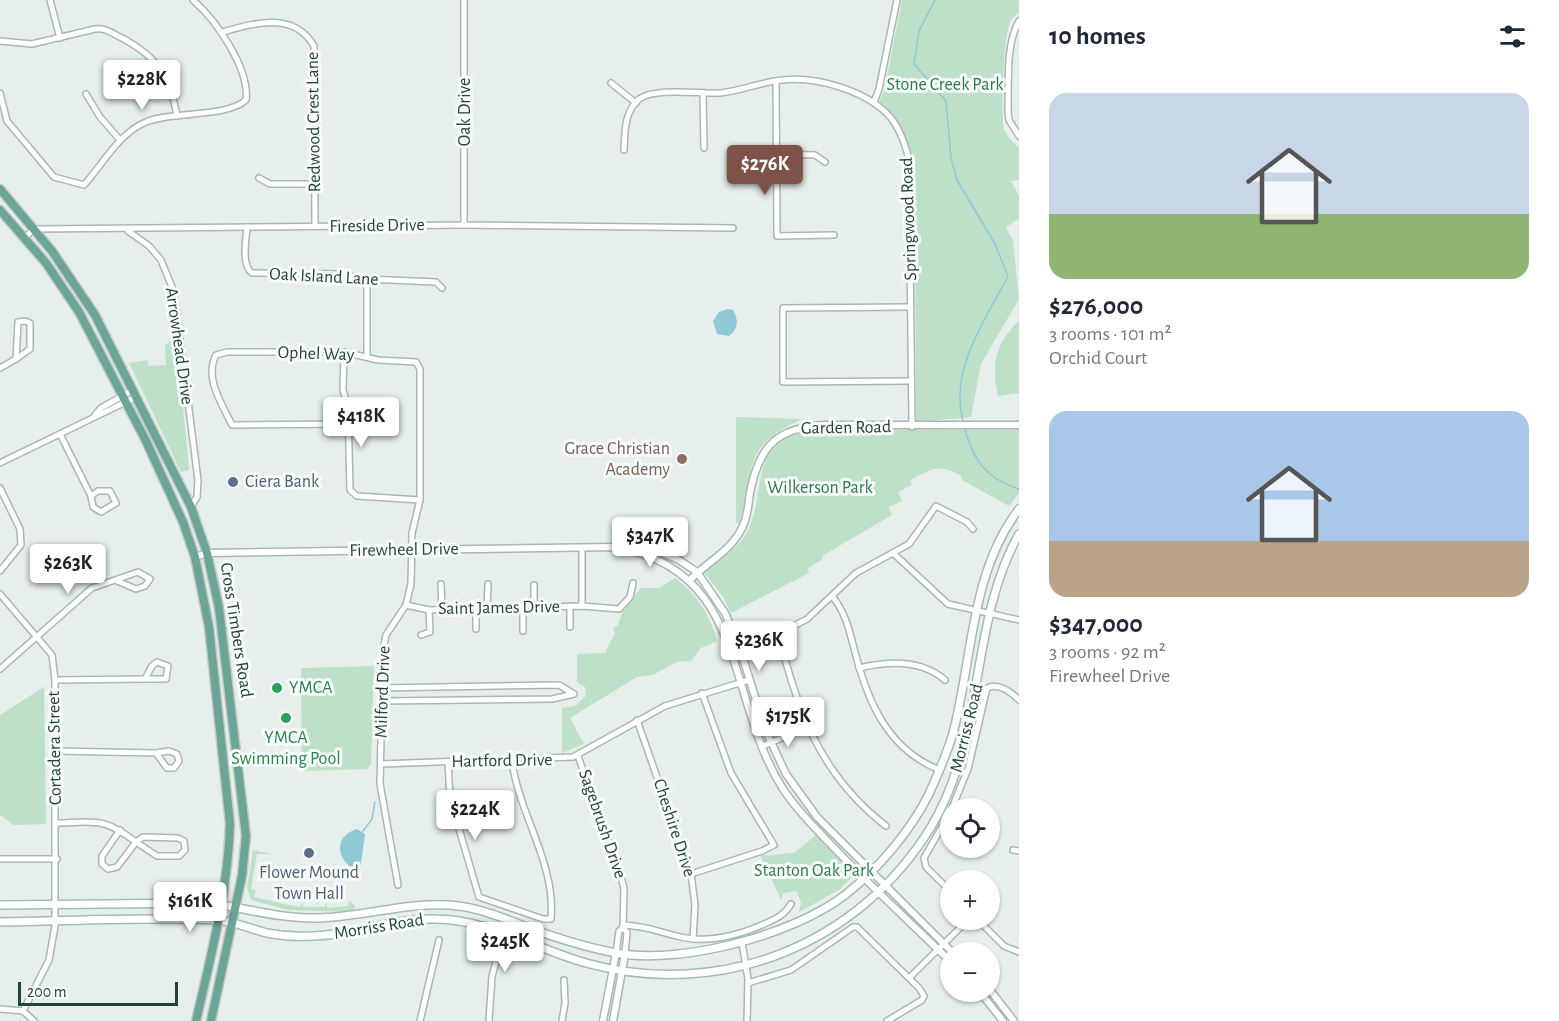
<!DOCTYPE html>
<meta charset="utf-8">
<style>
:root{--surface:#fff;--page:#f6f6f7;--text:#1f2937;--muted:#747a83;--accent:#7f5249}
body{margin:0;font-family:"Alegreya Sans",sans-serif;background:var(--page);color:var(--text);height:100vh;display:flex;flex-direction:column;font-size:22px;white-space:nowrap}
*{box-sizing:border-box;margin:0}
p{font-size:20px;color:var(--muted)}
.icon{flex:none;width:33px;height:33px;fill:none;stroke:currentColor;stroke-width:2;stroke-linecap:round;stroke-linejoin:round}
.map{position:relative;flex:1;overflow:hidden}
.drawer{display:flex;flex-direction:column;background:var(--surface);width:540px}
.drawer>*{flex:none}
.tools{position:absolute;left:940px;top:798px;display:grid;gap:12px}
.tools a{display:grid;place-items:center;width:60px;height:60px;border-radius:50%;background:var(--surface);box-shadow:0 2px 4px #0004;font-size:30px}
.scale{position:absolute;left:18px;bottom:15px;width:160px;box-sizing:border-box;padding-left:6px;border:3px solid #24423a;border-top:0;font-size:16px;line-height:21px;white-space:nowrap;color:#24423a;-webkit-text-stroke:4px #f7fbf9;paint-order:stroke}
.price{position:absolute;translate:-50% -51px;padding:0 14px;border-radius:6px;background:#fff;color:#222;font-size:20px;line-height:39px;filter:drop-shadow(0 2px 3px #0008)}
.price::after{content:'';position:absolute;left:50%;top:36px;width:18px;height:14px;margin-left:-9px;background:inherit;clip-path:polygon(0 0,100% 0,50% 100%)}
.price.current{background:var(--accent);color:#fff}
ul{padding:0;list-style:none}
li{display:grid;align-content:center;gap:12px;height:318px;padding:0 30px}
li span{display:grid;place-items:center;height:186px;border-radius:18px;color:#555}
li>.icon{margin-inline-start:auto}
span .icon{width:108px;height:108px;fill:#fffc;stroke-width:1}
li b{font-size:26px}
h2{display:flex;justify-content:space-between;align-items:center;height:72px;padding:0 30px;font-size:26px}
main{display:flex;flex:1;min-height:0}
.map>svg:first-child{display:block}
.green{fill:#bfe0c8}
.water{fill:#8ec9d4}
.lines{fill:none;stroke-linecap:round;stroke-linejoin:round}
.stream{stroke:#8ec9d4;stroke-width:1.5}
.minor-casing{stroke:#a8b8b2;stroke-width:8}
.tertiary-casing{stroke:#a8b8b2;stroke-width:9}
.secondary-casing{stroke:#a4bbb3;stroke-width:10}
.primary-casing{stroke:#c2cac8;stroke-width:11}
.minor{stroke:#fff;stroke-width:5}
.tertiary{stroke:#fff;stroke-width:6}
.secondary{stroke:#fff;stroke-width:7}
.primary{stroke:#6aa596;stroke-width:8}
.education-dot{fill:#8d6e63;stroke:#f7fbf9;stroke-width:2}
.service-dot{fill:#5c6f8a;stroke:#f7fbf9;stroke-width:2}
.leisure-dot{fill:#2e9e5b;stroke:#f7fbf9;stroke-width:2}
.labels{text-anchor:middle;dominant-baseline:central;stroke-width:6;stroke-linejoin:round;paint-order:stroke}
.park-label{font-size:18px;fill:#2d7a4b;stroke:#f7fbf9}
.street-label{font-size:18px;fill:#24423a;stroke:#f7fbf9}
.education-label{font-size:18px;fill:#785e54;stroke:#f7fbf9;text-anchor:end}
.service-label{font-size:18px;fill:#4e5e75;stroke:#f7fbf9;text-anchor:start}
.leisure-label{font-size:18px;fill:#27864d;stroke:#f7fbf9;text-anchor:start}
</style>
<main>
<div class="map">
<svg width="1019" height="1021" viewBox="0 0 1019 1021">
<rect width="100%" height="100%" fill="#e6efeb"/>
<g class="green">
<path d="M902 0H1019V12C1016 15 1011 19 1010 22 1004 36 1000 116 1004 129 1007 137 1012 143 1019 147V180L1011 181 1019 196V219L1006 227 1013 240 1019 299 981 364 971 417 916 422 915 167C908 139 900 121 879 102L884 91Z"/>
<path d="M1019 321V393L998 396C991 365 995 343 1019 321Z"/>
<polygon points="171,341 178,343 181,357 176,366 180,375 189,470 181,472 129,363 147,360 149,366 166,365 165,345"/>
<path d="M736 417 802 419C742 446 755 467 740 522L736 524Z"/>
<path d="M817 429 1019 430V493L1010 505H1007L962 480 961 476C939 463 932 469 910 480L912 485 898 492 902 501 889 507 892 515 822 556 823 559 808 568 809 573 731 613 723 597 703 571C716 561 738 549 746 534 771 487 742 441 817 429Z"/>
<path d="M675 578C697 594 710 615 717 641L701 648 691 661 677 662 653 675 637 677 570 718 584 744 562 753V708L575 706 586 696 585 687 577 682V654L605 653 615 633 613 628 618 625 623 611 641 588H659Z"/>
<polygon points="374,666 371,764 367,769 302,771 301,668"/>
<polygon points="44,687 46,824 14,825 0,815 0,715"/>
<path d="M816 835 855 874 839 890 799 912 801 903 797 891 783 893 781 900 760 854C773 858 781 852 794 853Z"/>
<polygon points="253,850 272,854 257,854 251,889 256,890 254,897 276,902 277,898 279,903 300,907 303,903 303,907 324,907 327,903 327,908 348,906 349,901 355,905 354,912 288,910 251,900 247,888"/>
</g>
<g class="water">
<path d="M728 309 733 310C739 320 738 329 729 336L717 334 713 321 719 312Z"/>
<path d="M357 829 365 834 360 870C338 866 330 837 357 829Z"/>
</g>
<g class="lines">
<g class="stream">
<path d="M935 0 919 31 914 64 946 101 951 158 957 180 995 244 1008 276C985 321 949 369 963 422"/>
<path d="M964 426C973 460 985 478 1019 489"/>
<polyline points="363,831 372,819 375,802"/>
</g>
<defs>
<g id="minor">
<polyline points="50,0 60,38"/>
<polyline points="464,0 464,225"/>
<path d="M1019 21C1005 46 1009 84 1008 112L1009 120 1019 136"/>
<path d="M223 32C254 23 294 11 314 46L315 226"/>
<path d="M0 41 32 44 95 29C105 27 113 34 122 38 158 57 170 77 177 116"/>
<polyline points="776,81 777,236 834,235"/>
<polyline points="611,83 636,103"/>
<path d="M0 93 7 121 54 177 84 185C103 164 119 133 146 122 171 111 226 118 246 100 250 69 216 20 193 0"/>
<polyline points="703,93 704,148"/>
<polyline points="86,94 100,117 120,140"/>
<polyline points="874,102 879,89 897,0"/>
<path d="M624 150C625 132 624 112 639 99 655 87 700 94 720 93 741 91 761 82 782 80 817 76 868 91 891 118 901 131 905 145 909 159L912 427"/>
<polyline points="776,154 815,155 825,162"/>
<polyline points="259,178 270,184 315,184"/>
<path d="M247 227C246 240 241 265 252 273L338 274 367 279 436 282 442 288"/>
<polyline points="128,231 149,246 161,260 174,292 198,480 197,497 191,507"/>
<polyline points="24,238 34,229 464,225 733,228"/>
<polygon points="25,321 30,323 30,349 16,359 18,322"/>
<polyline points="344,352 343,390 348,407 350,490 357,496 420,500"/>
<polyline points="367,357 367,279"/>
<polyline points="0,368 16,359"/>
<polyline points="911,381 783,382 783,308 911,307"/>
<polyline points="95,415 101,408 133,390"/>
<path d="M349 424 232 425C222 404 204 378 216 355L227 352H344L378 360 416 362 420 369V500L412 533 411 584 406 605 386 635 383 650 380 784 398 885"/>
<polyline points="60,434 91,496 93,507 101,512 116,503 110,491 98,491 91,496"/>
<polyline points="0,463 136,397"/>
<polyline points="0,488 20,529 21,545 0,571"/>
<polyline points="893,553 948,604 1019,620"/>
<polyline points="441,584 442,610"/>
<polyline points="534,585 534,607"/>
<polyline points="0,594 52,655 55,680 55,926 49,960 23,1011"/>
<path d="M832 596C847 614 850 634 856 656 869 705 890 751 940 770"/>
<polyline points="406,605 429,610 582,606 619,609 630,597 633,583"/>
<polyline points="570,606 570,627"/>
<polyline points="582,606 582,548"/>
<polyline points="523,608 523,631"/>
<polyline points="476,609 476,629"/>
<polyline points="487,609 488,584"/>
<polyline points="421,635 430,632 429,610"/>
<polygon points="157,662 168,666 166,679 145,679 152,666"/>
<path d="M859 668C888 661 921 659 945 680"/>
<polyline points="0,669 92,588 115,580 136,589 145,586 150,579 138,572 115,580"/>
<polyline points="55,680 145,679"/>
<polyline points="382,701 552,699 574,694 559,685 382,688"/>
<polyline points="637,720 691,874 695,905 693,939"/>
<polyline points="761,747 807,727"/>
<polyline points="55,751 156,753 167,768 174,768 179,761 177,754 169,751 156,753"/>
<polyline points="578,756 619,870 624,888 623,928 627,932 625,954"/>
<path d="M448 762 450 798 479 897 543 919H551C556 863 519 815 512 761"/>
<polyline points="381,764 573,757 665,706 749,680"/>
<path d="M952 808 968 769 987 688C999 682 1011 692 1019 700"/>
<polyline points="951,811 924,858 926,867 951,892"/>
<path d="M56 823C96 822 103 817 136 842L117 867 108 869 102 864V856L120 830"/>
<path d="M886 826C819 774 799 712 778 634L807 619 856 573 909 544 936 506 967 522 973 529"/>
<polygon points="143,837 178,838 184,841 185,850 179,856 157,856 136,842"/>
<polyline points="1013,850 1019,851"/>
<polyline points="0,859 57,859"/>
<polyline points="691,874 762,851 774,845 731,773 702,693"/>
<polyline points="978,920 1004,946 1019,952"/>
<path d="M623 925C646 926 656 931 677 936 705 944 736 936 762 925 775 919 784 916 791 904"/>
<polyline points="742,942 748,979 747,1021"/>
<polyline points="616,953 619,931 623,928"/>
<polyline points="909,978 968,920"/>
<polyline points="748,983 791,970 853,927 857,927 919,988 924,996 922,1000 887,1021"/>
<polyline points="0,1009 23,1011"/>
<polyline points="23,1011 34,1021"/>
<polyline points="420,1021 439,940"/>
<polyline points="489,1021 492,976 508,920"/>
<polyline points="562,1021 565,1003 564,980"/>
</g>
<g id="tertiary">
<polyline points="615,547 621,543 644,545 679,560 697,572 725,613 738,642 765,729 786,774 817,817 952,952"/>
<path d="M195 557 207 553 614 547C749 569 724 696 783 789 799 813 820 833 840 854 876 891 914 926 951 962"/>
<path d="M690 580C707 562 731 551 742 528 748 517 748 505 750 493 759 445 778 427 826 425H1019"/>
<polyline points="990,990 1014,1021"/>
<polyline points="980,992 1003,1021"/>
<polyline points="603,1021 616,953"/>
<polyline points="613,1021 625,954"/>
</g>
<g id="secondary">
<path d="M0 905 209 903C245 908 281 919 318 918 365 917 411 900 459 906 476 908 490 913 506 919 541 933 579 946 616 953 681 965 793 935 845 895 878 869 910 832 929 794 938 774 947 754 953 733 973 658 970 573 1019 509"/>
<path d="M0 922C72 921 145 917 216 920 234 921 250 929 267 933 282 936 297 937 313 936 354 935 394 918 435 919 488 919 536 949 586 963 720 1000 858 946 931 827 986 736 969 622 1019 534"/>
</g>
<g id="primary">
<polyline points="0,189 52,251 95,315 191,507 207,553 219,608 246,836 242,876 211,1021"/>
<path d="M0 210 46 263 79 312 146 441 183 522 195 557 209 627 230 824C228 891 211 956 196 1021"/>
</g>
</defs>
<use href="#minor" class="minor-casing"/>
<use href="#tertiary" class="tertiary-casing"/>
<use href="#secondary" class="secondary-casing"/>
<use href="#primary" class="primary-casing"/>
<use href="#minor" class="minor"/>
<use href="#tertiary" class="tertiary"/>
<use href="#secondary" class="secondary"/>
<use href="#primary" class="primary"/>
</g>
<circle class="education-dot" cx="682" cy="459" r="6"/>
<g class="service-dot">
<circle cx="233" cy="482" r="6"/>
<circle cx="309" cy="853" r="6"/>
</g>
<g class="leisure-dot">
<circle cx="277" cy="688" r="6"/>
<circle cx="286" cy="718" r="6"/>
</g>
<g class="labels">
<g class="park-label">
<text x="945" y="85">Stone Creek Park</text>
<text x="820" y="488">Wilkerson Park</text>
<text x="814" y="871">Stanton Oak Park</text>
</g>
<g class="street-label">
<text transform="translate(465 112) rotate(-90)">Oak Drive</text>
<text transform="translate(314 122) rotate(-91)">Redwood Crest Lane</text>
<text transform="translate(909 219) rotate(-92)">Springwood Road</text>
<text transform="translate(377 226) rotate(-1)">Fireside Drive</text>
<text transform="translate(324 277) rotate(3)">Oak Island Lane</text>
<text transform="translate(179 346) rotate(82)">Arrowhead Drive</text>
<text transform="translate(316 354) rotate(2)">Ophel Way</text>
<text transform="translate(846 428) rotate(-1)">Garden Road</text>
<text transform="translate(404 550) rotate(-1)">Firewheel Drive</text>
<text transform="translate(499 608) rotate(-1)">Saint James Drive</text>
<text transform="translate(236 630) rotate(81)">Cross Timbers Road</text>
<text transform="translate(383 692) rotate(-88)">Milford Drive</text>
<text transform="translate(967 728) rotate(-76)">Morriss Road</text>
<text transform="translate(55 748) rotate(-91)">Cortadera Street</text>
<text transform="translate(502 761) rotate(-1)">Hartford Drive</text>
<text transform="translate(602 824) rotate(71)">Sagebrush Drive</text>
<text transform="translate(674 828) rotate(72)">Cheshire Drive</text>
<text transform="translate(379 927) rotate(-9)">Morriss Road</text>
</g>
<g class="education-label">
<text x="670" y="449">Grace Christian<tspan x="670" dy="21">Academy</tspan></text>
</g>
<g class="service-label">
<text x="245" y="482">Ciera Bank</text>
<text x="309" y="873" text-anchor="middle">Flower Mound<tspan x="309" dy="21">Town Hall</tspan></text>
</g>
<g class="leisure-label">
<text x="289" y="688">YMCA</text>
<text x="286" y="738" text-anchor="middle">YMCA<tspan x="286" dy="21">Swimming Pool</tspan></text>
</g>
</g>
</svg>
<div class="tools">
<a><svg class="icon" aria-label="locate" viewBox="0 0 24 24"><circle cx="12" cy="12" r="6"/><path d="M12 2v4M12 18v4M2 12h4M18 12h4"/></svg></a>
<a>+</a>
<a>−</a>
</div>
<div class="scale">200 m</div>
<b class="price" style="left:142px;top:111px">$228K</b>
<b class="price current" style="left:765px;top:196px">$276K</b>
<b class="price" style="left:361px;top:448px">$418K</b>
<b class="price" style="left:650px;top:568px">$347K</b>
<b class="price" style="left:68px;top:595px">$263K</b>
<b class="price" style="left:759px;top:672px">$236K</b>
<b class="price" style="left:788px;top:748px">$175K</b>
<b class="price" style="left:475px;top:841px">$224K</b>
<b class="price" style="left:190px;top:933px">$161K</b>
<b class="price" style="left:505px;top:973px">$245K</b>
</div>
<section class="drawer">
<h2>10 homes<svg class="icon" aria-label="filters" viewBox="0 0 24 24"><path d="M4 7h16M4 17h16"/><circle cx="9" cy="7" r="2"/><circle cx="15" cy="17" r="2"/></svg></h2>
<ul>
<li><span style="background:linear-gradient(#c9d6e8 65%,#8fb573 0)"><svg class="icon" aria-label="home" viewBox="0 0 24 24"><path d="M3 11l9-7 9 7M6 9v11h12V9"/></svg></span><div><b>$276,000</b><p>3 rooms · 101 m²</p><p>Orchid Court</p></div></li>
<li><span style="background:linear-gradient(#a9c7e8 70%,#b9a48a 0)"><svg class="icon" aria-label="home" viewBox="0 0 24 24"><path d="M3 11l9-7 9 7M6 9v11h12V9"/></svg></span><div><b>$347,000</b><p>3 rooms · 92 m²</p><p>Firewheel Drive</p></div></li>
</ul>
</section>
</main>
